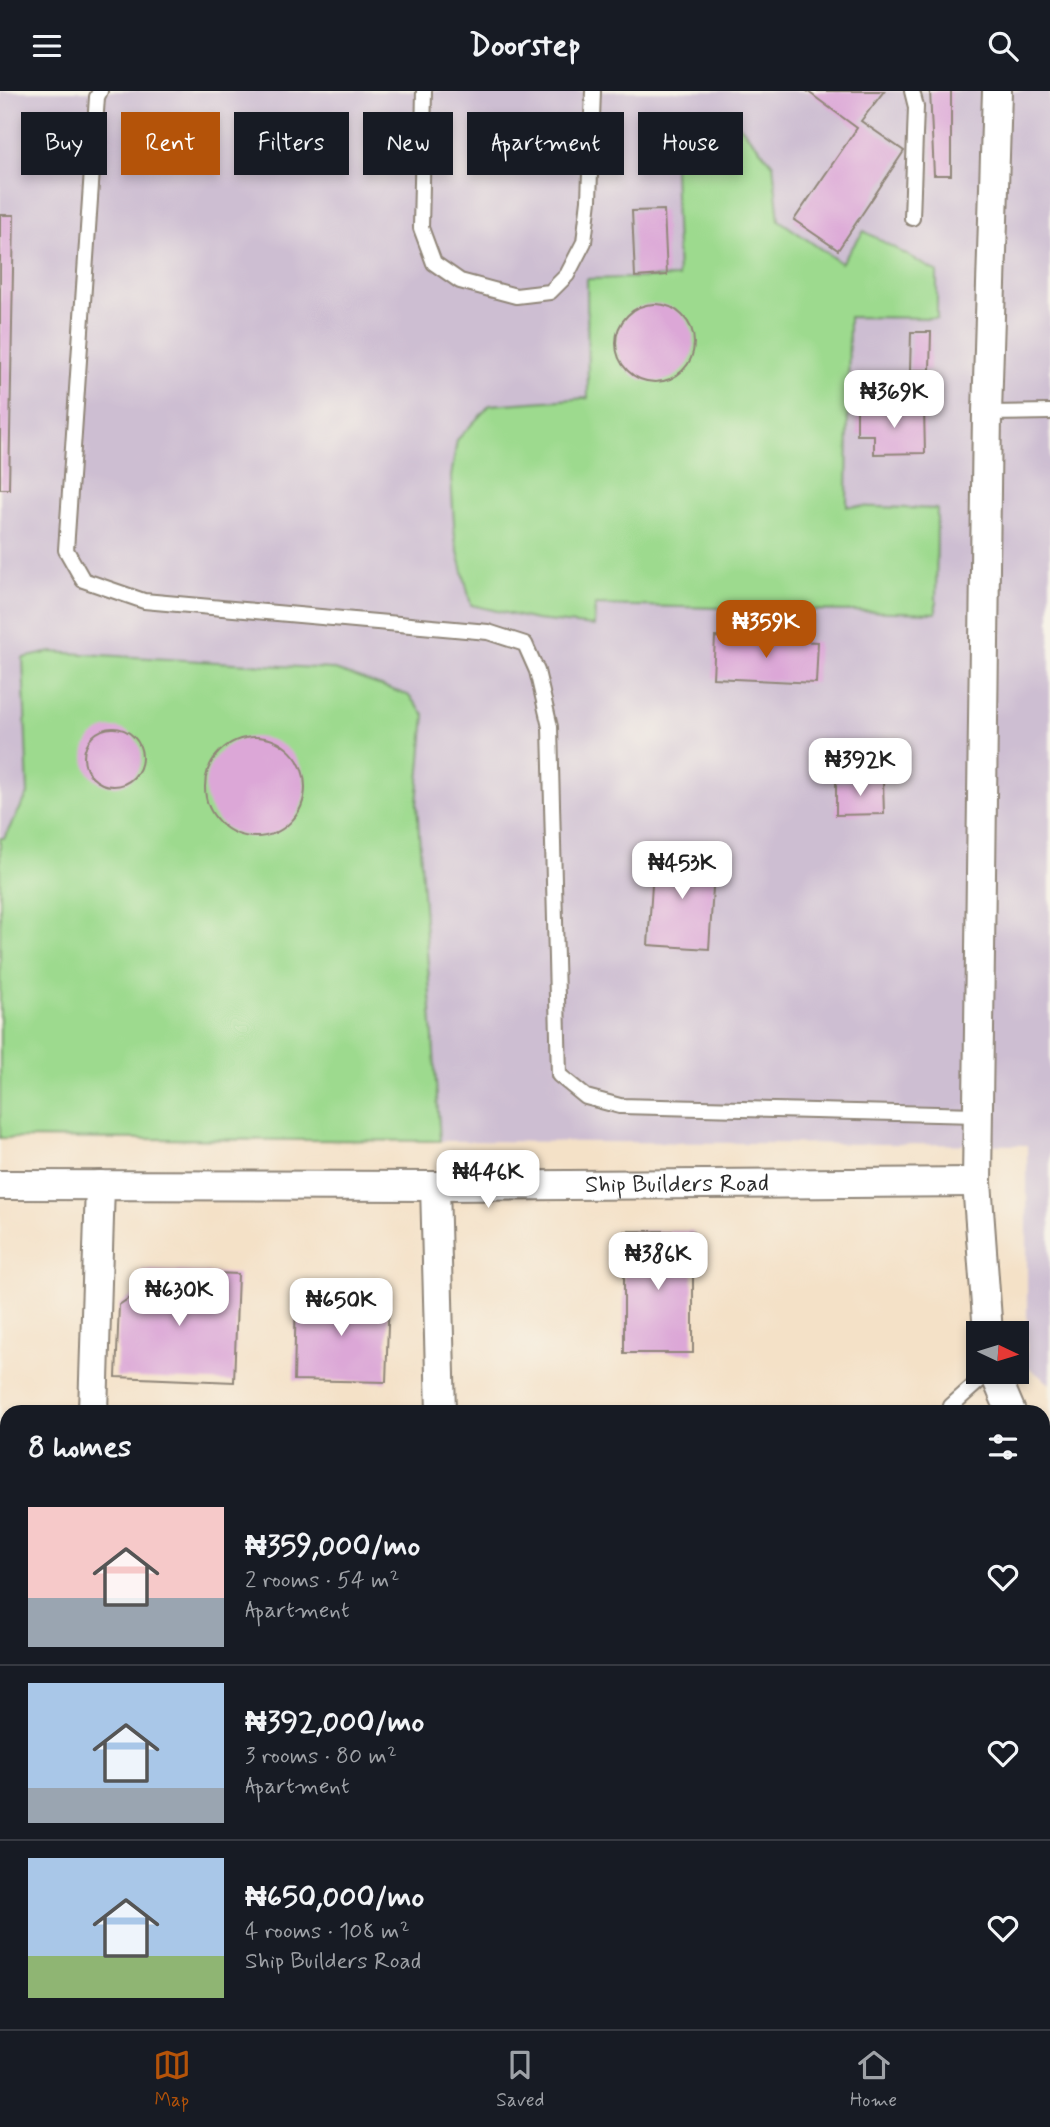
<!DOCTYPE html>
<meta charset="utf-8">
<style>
:root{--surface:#171b24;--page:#242831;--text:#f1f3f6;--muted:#9ea1a6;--line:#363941;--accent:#b45309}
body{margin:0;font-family:Mynerve,sans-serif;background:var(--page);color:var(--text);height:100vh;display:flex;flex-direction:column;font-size:26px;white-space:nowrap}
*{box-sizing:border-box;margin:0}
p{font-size:23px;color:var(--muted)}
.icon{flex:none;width:38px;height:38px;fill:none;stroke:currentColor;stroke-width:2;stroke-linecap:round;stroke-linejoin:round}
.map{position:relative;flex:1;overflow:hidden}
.sheet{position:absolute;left:0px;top:1314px;width:1050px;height:625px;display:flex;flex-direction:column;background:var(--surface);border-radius:21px 21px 0 0;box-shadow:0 4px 10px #0003}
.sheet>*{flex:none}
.guide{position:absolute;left:21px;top:21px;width:1008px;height:63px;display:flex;gap:14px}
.needle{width:46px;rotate:94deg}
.tools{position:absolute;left:966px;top:1230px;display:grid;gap:14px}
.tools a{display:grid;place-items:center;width:63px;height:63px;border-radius:0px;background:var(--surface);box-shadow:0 4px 10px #0003;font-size:35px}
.price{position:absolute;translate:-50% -60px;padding:0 16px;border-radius:14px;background:#fff;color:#222;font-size:23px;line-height:46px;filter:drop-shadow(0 2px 4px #0008)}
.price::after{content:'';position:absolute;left:50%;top:42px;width:21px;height:16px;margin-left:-10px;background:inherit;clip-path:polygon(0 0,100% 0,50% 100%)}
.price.selected{background:var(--accent);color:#fff}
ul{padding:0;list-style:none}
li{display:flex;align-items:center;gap:21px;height:175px;padding:0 28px}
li+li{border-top:2px solid var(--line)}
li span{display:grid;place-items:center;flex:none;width:196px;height:140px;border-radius:0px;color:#555}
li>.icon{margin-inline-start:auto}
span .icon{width:84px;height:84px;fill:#fffc;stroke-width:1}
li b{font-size:30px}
h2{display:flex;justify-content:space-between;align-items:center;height:84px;padding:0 28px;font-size:30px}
.pill{padding:0 24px;border-radius:0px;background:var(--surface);box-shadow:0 4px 10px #0003;font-size:24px;line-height:63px}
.pill.selected{background:var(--accent);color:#fff}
header{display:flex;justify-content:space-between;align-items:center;height:91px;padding:0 28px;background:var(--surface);font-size:32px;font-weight:700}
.dock{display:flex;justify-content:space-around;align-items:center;height:98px;border-top:2px solid var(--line);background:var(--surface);font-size:19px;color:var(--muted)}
.dock a{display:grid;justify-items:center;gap:4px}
.dock .selected{color:var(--accent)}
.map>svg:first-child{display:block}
.industrial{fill:#cdbed2}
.green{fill:#9dda8e;stroke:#64825c;stroke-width:2}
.building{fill:#dca7d7}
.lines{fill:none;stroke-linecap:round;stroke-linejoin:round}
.lane-casing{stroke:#908679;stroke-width:18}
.street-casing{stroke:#908679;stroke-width:32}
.lane{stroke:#fff;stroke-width:14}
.street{stroke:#fff;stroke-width:28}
.labels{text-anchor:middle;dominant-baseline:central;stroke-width:7;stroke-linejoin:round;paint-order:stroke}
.street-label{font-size:24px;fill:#2b2b2b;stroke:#f7f3e8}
</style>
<header><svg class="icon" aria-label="menu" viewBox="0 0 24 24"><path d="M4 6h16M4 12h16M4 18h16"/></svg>Doorstep<svg class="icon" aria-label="search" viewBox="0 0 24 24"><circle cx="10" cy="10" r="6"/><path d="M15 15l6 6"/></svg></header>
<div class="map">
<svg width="1050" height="1938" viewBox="0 0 1050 1938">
<rect width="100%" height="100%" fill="#f7f3e8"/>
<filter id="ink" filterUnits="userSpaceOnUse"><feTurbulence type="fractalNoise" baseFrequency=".0143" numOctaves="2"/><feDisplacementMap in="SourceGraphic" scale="14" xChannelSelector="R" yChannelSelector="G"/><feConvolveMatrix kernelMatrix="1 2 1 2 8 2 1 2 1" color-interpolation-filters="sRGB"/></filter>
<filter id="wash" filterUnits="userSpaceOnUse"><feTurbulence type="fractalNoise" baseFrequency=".00686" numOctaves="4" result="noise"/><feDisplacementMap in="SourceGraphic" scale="28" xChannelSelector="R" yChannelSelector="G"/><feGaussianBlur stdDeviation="1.57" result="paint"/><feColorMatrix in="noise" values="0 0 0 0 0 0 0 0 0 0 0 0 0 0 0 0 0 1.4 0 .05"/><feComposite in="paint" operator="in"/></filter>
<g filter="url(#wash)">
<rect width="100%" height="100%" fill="#f4e1c7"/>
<polygon class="industrial" points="0,0 1050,0 1050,1293 1027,1275 1027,1054 0,1047"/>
<g class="green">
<polygon points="729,22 773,73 779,129 841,172 864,140 937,181 937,227 849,226 847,415 937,418 936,522 595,514 594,535 536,529 471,514 455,448 451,386 457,349 490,314 588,307 587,188 678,186 672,23"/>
<polygon points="51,561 332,578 408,604 425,624 417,713 440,1050 0,1047 0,747 4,747 28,703 23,567"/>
</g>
<g id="blocks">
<g class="building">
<polygon points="807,0 884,0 861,30 904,60 838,159 794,129 857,37"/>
<polygon points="930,0 951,0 951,84 934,84"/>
<polygon points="664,119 667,184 635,186 632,120"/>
<polygon points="0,124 14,124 9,398 0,398"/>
<circle cx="655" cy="252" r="39"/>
<polygon points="911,241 931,241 930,279 910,279"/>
<polygon points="924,317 925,362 874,363 874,344 857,344 857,318"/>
<polygon points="715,546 818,551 816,592 713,587"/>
<circle cx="113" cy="666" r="29"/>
<circle cx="255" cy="696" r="50"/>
<polygon points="883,690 884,723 836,724 836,691"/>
<polygon points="654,763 715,766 709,858 648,854"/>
<rect x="624" y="1140" width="69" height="122"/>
<polygon points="142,1179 238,1183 234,1291 116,1286 119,1214 141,1199"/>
<polygon points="296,1203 389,1205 386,1291 294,1289"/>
<rect x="1043" y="1570" width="7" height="146"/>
</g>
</g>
</g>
<g filter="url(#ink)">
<use href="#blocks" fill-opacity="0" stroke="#908679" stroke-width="2"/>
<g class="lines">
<defs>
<g id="lane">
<polyline points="100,0 97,6 66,459 83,489 144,510 488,541 525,553 537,580 550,636 559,984 586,1006 620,1015 977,1024"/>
<polyline points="424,0 421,137 434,172 460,190 516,205 550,201 567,184 584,151 589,109 593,0"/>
<polyline points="912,0 916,16 912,127"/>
<polyline points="987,322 1050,321"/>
<polyline points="949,1321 951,1315 989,1281"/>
</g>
<g id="street">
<path id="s1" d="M0 1094 435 1095 977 1091"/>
<polyline points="435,1095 441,1321"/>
<polyline points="988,1242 977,1091 987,322 997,0"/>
<polyline points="994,1281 1011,1321"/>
<polyline points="93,1321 100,1094"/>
<polyline points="1043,1362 1050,1366"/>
</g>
</defs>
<use href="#lane" class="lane-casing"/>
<use href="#street" class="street-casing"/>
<use href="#lane" class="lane"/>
<use href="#street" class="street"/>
</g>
</g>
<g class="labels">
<g class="street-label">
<text stroke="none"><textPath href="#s1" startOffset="677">Ship Builders Road</textPath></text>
</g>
</g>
</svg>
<div class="tools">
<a><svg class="needle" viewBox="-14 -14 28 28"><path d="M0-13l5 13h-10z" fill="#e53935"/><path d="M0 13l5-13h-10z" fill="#9ea1a6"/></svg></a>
</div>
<b class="price" style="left:894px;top:339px">₦369K</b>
<b class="price selected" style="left:766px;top:569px">₦359K</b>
<b class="price" style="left:860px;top:707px">₦392K</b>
<b class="price" style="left:682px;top:810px">₦453K</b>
<b class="price" style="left:488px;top:1119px">₦446K</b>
<b class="price" style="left:658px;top:1201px">₦386K</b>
<b class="price" style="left:179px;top:1237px">₦630K</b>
<b class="price" style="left:341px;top:1247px">₦650K</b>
<div class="guide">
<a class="pill">Buy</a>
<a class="pill selected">Rent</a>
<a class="pill">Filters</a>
<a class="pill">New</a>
<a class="pill">Apartment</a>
<a class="pill">House</a>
</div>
<section class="sheet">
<h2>8 homes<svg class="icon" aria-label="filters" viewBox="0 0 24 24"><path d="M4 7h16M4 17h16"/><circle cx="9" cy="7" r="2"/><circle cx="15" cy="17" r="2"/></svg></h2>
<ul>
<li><span style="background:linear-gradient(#f6c9c9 65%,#9aa5b1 0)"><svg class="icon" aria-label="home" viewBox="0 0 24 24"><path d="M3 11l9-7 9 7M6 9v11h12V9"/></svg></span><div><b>₦359,000/mo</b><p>2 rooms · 54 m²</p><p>Apartment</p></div><svg class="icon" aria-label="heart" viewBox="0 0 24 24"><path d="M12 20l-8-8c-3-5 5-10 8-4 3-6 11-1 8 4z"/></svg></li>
<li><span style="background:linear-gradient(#a9c7e8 75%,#9aa5b1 0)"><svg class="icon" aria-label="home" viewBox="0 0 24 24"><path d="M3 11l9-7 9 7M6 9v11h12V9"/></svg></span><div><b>₦392,000/mo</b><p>3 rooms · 80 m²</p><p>Apartment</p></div><svg class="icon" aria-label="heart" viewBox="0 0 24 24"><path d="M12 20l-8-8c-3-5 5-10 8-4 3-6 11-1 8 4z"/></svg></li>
<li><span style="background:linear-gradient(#a9c7e8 70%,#8fb573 0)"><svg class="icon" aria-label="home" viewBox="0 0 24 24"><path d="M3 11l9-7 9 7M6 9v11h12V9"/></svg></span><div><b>₦650,000/mo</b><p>4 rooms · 108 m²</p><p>Ship Builders Road</p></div><svg class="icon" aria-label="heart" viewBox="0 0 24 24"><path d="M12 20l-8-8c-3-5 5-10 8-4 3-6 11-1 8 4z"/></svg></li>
</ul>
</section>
</div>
<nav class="dock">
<a class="selected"><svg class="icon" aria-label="map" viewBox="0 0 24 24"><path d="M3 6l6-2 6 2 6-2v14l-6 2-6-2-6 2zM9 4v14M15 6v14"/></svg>Map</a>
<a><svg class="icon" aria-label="saved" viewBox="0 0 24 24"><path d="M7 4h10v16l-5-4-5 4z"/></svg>Saved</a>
<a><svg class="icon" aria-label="home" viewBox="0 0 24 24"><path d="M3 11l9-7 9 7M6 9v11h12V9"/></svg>Home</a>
</nav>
